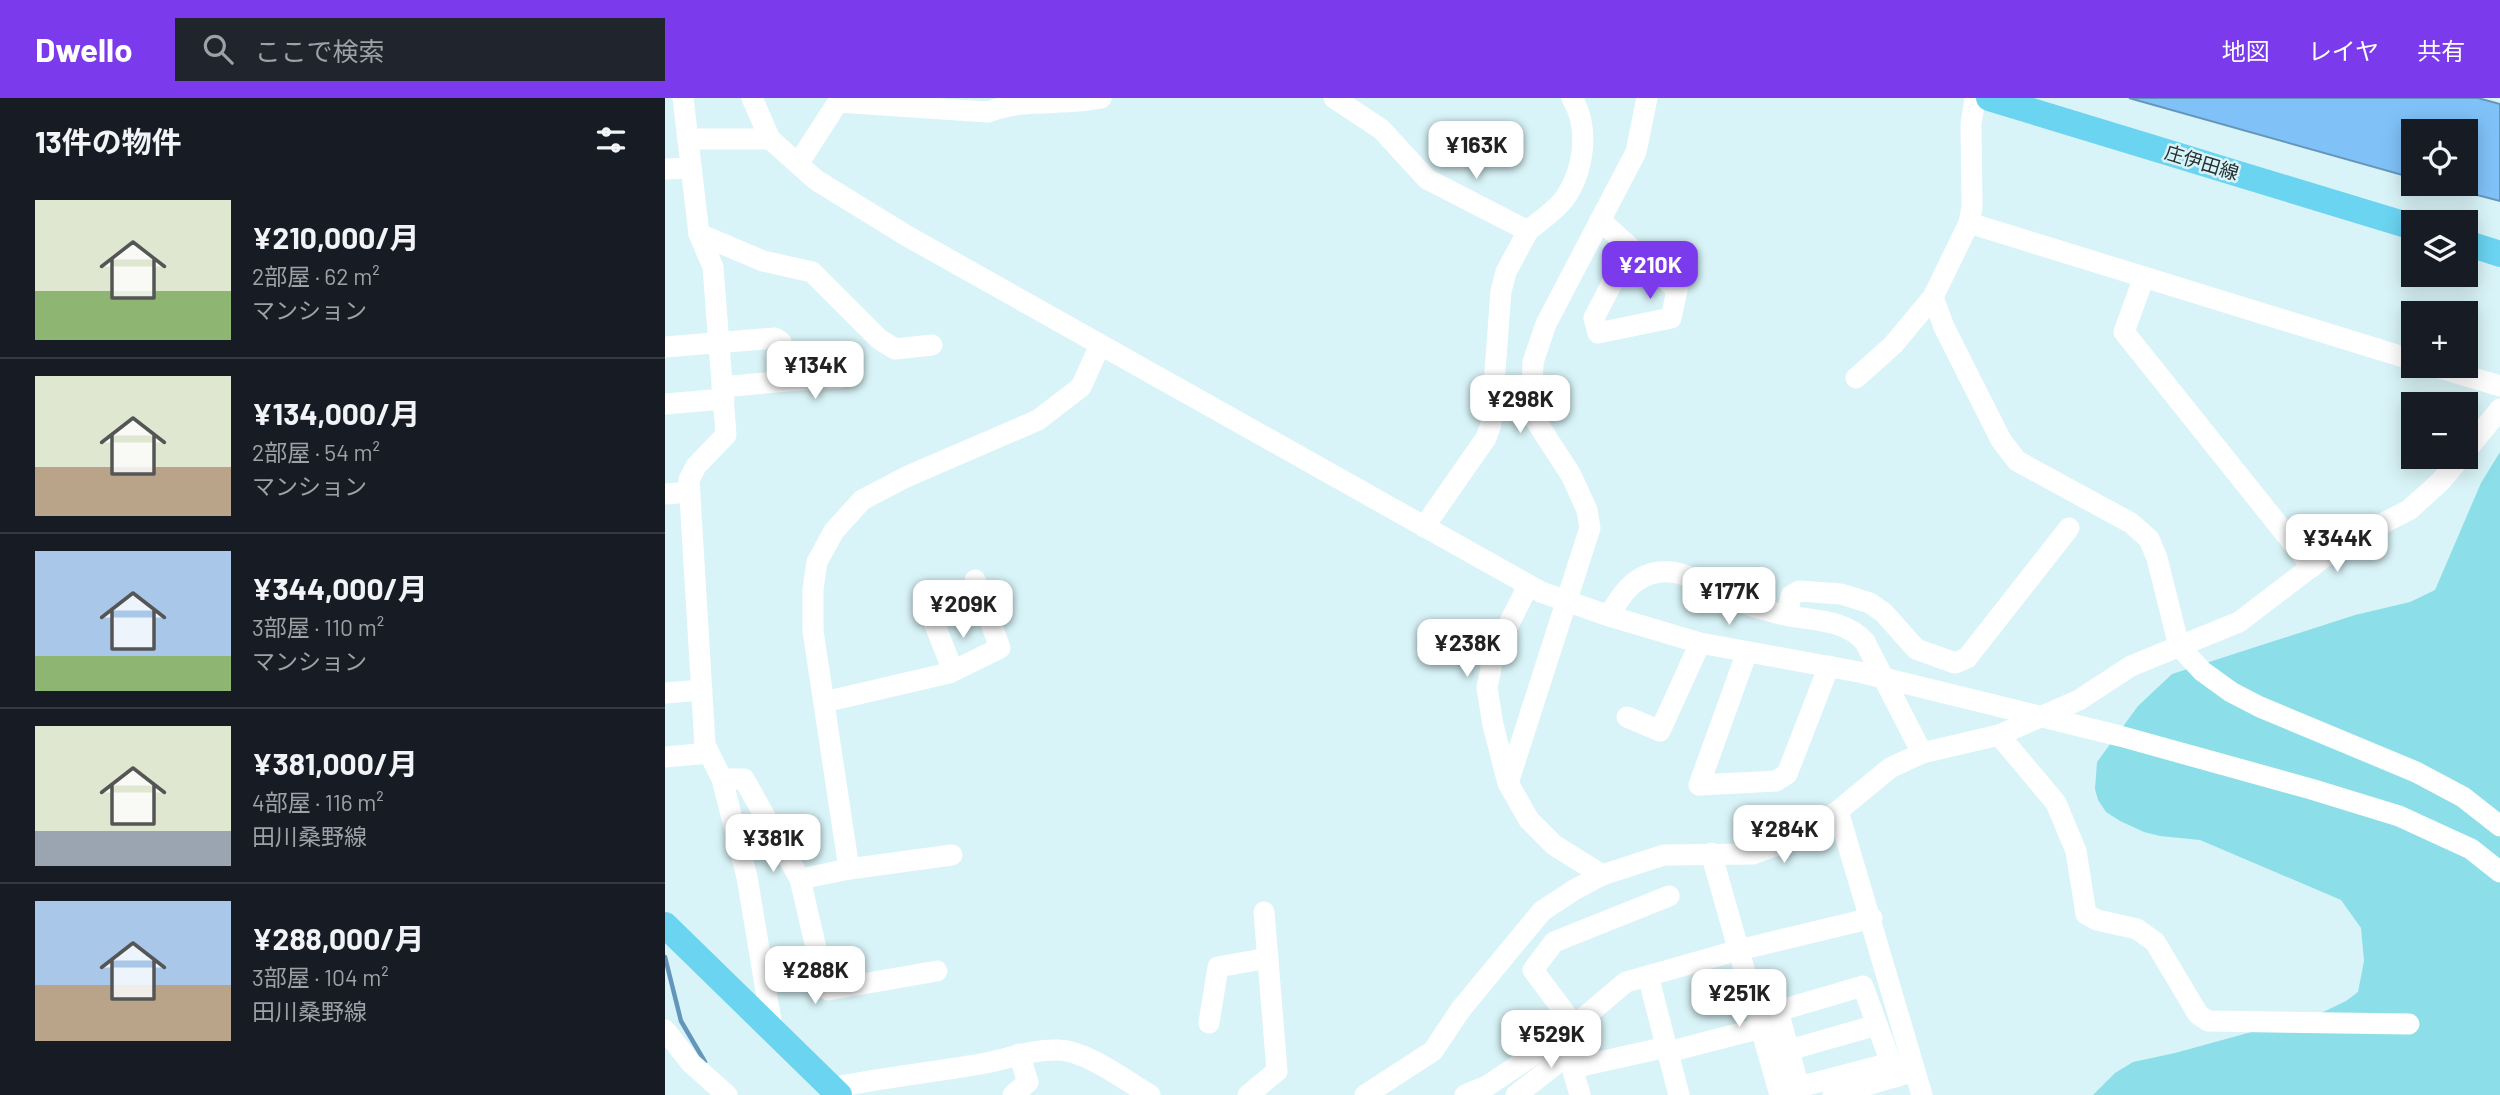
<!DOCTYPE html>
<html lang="ja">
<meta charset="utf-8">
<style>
:root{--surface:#171b24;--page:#20242c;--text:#f1f3f6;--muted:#9ea1a6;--line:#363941;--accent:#7c3aed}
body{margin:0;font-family:Barlow,"Noto Sans JP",sans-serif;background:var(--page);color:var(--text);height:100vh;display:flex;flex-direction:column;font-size:26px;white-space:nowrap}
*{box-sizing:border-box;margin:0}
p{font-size:23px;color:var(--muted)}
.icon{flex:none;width:38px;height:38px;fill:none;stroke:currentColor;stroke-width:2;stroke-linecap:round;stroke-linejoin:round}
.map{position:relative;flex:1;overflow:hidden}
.details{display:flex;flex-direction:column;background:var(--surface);width:665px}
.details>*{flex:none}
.tools{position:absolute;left:1736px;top:21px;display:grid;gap:14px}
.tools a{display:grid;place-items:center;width:77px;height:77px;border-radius:0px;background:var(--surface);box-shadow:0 4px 18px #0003;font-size:35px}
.price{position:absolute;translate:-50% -60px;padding:0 16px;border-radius:14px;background:#fff;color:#222;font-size:23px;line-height:46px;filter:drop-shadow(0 2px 4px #0008)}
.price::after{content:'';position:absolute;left:50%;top:42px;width:21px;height:16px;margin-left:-10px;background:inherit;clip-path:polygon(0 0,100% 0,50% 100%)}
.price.selected{background:var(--accent);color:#fff}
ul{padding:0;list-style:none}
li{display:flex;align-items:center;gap:21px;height:175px;padding:0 35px}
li+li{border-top:2px solid var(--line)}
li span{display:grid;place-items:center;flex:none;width:196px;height:140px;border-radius:0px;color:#555}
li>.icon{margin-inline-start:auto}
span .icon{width:84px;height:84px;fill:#fffc;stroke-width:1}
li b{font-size:30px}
h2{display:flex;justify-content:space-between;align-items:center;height:84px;padding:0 35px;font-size:30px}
header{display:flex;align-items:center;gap:42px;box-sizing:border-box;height:98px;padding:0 35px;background:var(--accent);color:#fff}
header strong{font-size:33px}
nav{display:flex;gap:38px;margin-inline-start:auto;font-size:24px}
.search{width:490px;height:63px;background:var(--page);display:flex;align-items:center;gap:18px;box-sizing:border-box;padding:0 24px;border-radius:0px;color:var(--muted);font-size:26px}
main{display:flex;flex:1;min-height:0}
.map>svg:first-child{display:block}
.green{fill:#8cdfe9}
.water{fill:#80c2f8;stroke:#6496bc;stroke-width:2}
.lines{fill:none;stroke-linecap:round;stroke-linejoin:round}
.stream{stroke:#6496bc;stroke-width:4.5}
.minor{stroke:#fff;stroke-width:21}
.major{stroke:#6bd4f1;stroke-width:26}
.labels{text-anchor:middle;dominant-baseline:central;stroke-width:5;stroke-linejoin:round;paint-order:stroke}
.street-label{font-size:19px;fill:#242f30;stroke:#d9f4f8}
</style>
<header>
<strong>Dwello</strong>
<div class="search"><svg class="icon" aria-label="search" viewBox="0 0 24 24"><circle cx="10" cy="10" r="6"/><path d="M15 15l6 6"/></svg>ここで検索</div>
<nav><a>地図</a><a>レイヤ</a><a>共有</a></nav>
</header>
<main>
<section class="details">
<h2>13件の物件<svg class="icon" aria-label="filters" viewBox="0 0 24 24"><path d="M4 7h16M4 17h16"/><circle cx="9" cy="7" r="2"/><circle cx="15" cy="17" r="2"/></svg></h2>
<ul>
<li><span style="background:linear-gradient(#dfe7d0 65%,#8fb573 0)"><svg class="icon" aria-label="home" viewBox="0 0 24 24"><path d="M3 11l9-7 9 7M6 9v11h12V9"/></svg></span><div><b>¥210,000/月</b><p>2部屋 · 62 m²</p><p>マンション</p></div></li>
<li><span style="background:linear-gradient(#dfe7d0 65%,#b9a48a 0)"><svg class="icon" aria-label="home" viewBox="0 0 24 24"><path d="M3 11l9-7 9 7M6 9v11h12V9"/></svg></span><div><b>¥134,000/月</b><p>2部屋 · 54 m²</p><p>マンション</p></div></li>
<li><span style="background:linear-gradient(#a9c7e8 75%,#8fb573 0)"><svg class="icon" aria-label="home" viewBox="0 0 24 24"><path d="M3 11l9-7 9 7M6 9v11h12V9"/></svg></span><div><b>¥344,000/月</b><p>3部屋 · 110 m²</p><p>マンション</p></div></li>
<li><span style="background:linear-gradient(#dfe7d0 75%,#9aa5b1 0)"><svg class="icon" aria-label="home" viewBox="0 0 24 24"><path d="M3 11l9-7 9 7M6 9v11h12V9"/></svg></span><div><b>¥381,000/月</b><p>4部屋 · 116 m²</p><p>田川桑野線</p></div></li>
<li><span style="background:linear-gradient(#a9c7e8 60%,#b9a48a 0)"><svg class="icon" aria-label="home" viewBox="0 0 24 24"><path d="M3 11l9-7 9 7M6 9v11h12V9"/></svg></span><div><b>¥288,000/月</b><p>3部屋 · 104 m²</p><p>田川桑野線</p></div></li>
</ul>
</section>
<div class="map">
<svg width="1835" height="997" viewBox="0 0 1835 997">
<rect width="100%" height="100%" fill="#d9f4f8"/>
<polygon class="green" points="1835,354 1835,997 1428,997 1450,975 1468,964 1510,955 1656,915 1681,903 1693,894 1699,863 1696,830 1676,802 1535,742 1495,738 1479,734 1455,723 1441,714 1433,702 1430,691 1432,664 1473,608 1507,576 1690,517 1745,504 1770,492 1816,385"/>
<polygon class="water" points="1464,0 1813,0 1835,6 1835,103 1770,86 1801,86 1801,33 1748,33 1748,80"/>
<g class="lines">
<polyline class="stream" points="0,859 16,923 40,964"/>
<g class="minor">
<polyline points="18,0 34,136 48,169 61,337 31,368 24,382 40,647 57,681 82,779 108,935"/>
<polyline points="87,0 105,41 151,82 242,138 876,494 944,518 1035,545 1194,574 1455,638 1646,691 1734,718 1806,751 1835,774"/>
<path d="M669 0 716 31 762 81 863 133C875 123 891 112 900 100 919 72 925 30 907 0"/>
<polyline points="23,41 105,41"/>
<path d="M133 66 173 4 323 14C359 0 398 8 436 0"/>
<polyline points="0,71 26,70"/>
<polyline points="935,122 1012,192 1006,220 933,235 929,220 965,150"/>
<polyline points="1304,125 1748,262"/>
<polyline points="34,136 98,163 147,174 214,241 230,251 267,247"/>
<polyline points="1479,179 1459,234 1647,469"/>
<polyline points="1268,199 1279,229 1336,342 1352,363 1466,425 1484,441 1492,460 1514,548 1537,573 1566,594 1595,609 1751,674 1798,699 1835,728"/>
<polyline points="0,249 110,240 116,244 122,283 57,289"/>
<polyline points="1768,268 1835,288"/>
<polyline points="1191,280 1228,247 1268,199 1304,125 1307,109 1306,26 1310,0"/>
<polyline points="122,283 175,280"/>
<polyline points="0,306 59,301"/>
<polyline points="1801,353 1835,311"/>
<polyline points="0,396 25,394"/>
<polyline points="759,429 821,340 826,326 836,193 841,174 863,133"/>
<polyline points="863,488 829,555 822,590 828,627 843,685 864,722 889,747 937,777"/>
<polyline points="1122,517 1126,498 1134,493 1176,496 1205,505 1219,515 1251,551 1290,565 1302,560 1404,430"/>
<path d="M944 518C955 498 969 477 994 474 1021 471 1040 488 1064 499 1081 507 1101 513 1120 517 1148 523 1180 521 1200 544L1257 655"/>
<polyline points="270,527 288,573"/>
<polyline points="1082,554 1034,687 1111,683 1122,676 1164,568"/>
<polyline points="0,595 37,592"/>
<polyline points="159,604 284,575 335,550 310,482"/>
<polyline points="962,619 995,633 1035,545"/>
<polyline points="1334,637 1391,705 1411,753 1421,816 1432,822 1472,831 1490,844 1533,916 1543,923 1744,926"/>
<polyline points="0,659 44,655"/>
<polyline points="57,681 79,681 135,781 184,771"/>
<polyline points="843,685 925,430 922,412 906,377 871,323 867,297 868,264 881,226 971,54 982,0"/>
<polyline points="1173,713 1257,997"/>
<polyline points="1046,755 1115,997"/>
<polyline points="287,757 184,771 148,533 148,491 152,464 169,433 197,402 241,379 373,322 416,289 435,247"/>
<polyline points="135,781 154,863 163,892 272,873"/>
<polyline points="983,878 1014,997"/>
<polyline points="544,925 553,869 603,860"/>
<polyline points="909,927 868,872 889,844 1004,798"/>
<polyline points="0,932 26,965 62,997"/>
<polyline points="1124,952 1212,927"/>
<polyline points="1003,954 1096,930"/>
<polyline points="904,959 915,997"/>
<polyline points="907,970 1002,949"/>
<polyline points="1134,989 1226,965"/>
<path d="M166 990C219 979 273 974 326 964 348 959 371 951 394 952 422 953 461 983 485 997"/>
<polyline points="348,997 363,984 354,956"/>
<polyline points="583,997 612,973 599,814"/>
<polyline points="700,997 768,953 796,911 877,813 909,792 937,777 999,757 1088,756 1121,744 1173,713 1225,670 1257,655 1334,637 1414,602 1466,568 1574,524 1675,447 1744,412 1776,383 1796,359"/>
<polyline points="800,997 822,988 898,937 961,884 1074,852 1207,820"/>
<polyline points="851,997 903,957"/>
<polyline points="1136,997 1113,913 1198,888 1231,979"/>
<polyline points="1168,997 1243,975"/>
</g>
<g class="major">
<polyline points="1324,0 1748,129"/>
<polyline points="1801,145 1835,156"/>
<polyline points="0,827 174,997"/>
</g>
</g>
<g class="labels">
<g class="street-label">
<text transform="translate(1537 64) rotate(17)">庄伊田線</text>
</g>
</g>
</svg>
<div class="tools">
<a><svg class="icon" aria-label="locate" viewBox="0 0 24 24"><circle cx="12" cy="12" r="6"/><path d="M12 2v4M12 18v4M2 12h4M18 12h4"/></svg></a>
<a><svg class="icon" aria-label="layers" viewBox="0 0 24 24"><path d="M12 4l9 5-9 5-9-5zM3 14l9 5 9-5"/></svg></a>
<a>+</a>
<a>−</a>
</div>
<b class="price" style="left:811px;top:83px">¥163K</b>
<b class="price selected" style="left:985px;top:203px">¥210K</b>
<b class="price" style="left:150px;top:303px">¥134K</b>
<b class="price" style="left:855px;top:337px">¥298K</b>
<b class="price" style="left:1672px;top:476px">¥344K</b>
<b class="price" style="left:1064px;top:529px">¥177K</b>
<b class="price" style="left:298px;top:542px">¥209K</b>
<b class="price" style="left:802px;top:581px">¥238K</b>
<b class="price" style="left:1119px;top:767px">¥284K</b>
<b class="price" style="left:108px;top:776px">¥381K</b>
<b class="price" style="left:150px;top:908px">¥288K</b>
<b class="price" style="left:1074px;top:931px">¥251K</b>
<b class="price" style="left:886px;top:972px">¥529K</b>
</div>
</main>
